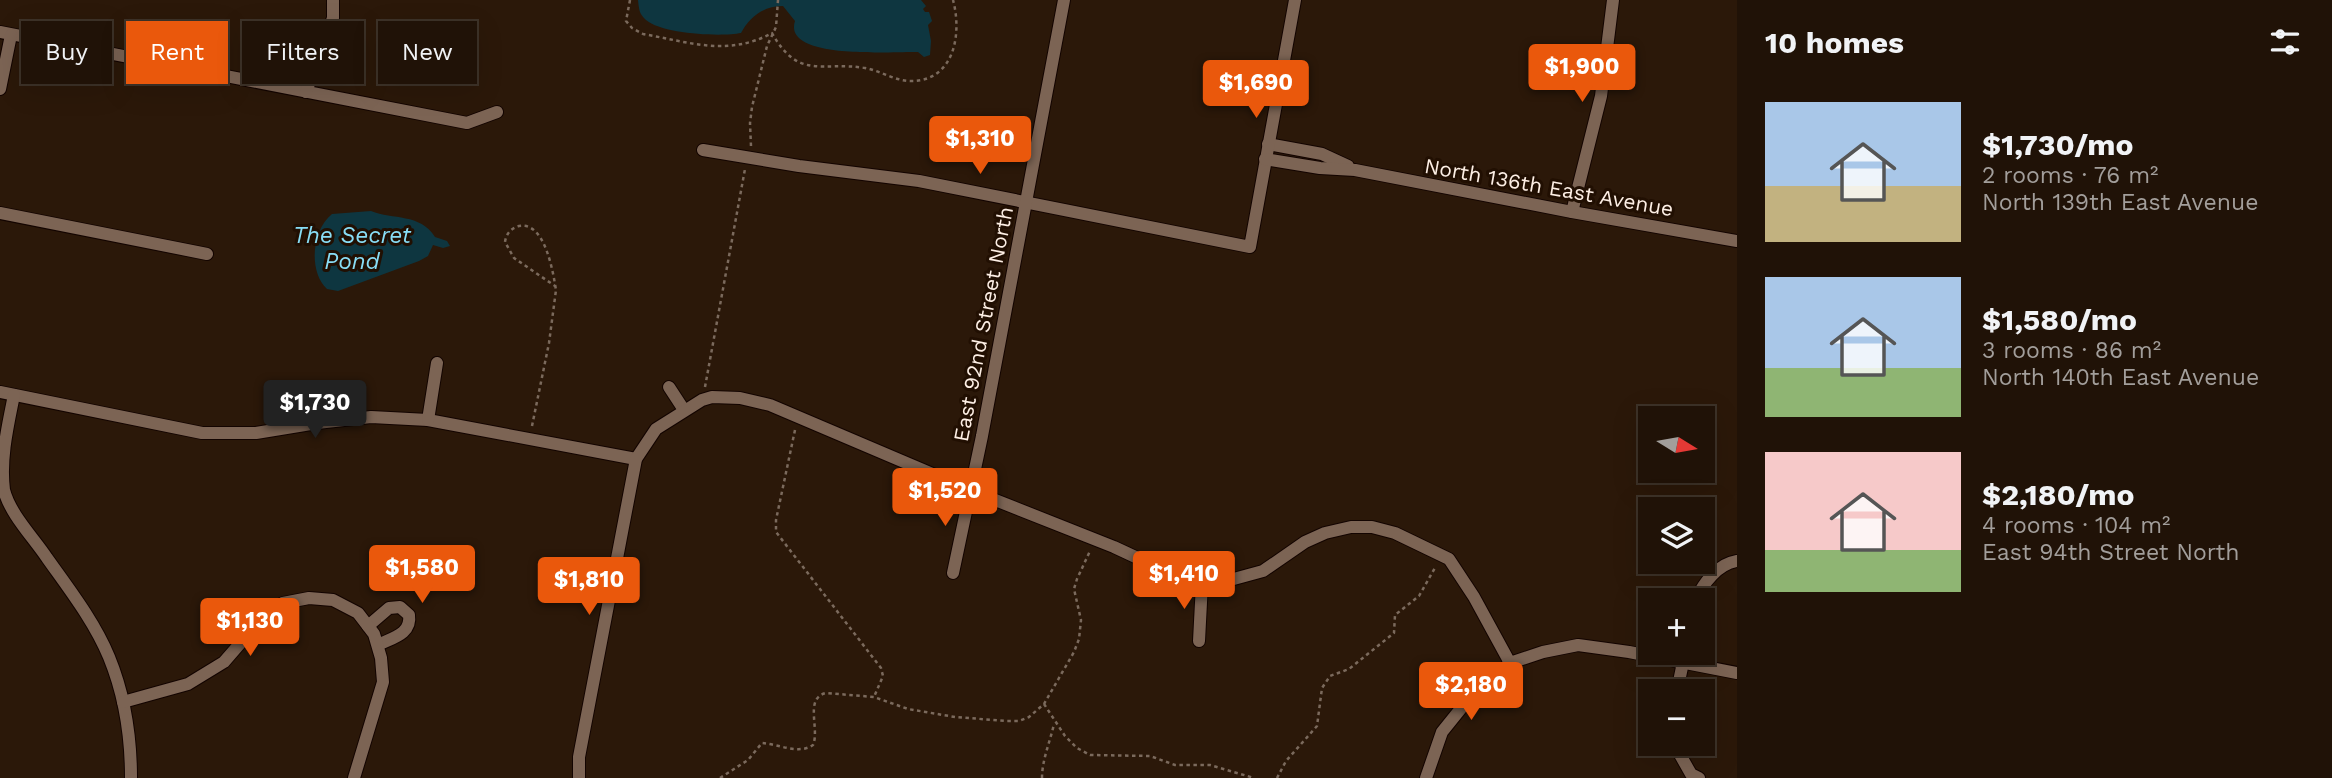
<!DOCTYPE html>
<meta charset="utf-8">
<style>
:root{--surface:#201207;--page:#2d2015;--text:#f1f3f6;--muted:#a29e9b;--line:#3d3228;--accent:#ea580c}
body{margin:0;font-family:"Work Sans",sans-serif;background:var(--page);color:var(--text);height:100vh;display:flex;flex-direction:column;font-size:26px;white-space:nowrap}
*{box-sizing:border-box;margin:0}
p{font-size:23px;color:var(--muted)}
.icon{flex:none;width:38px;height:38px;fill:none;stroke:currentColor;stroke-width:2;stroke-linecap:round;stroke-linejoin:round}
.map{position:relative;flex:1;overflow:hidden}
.drawer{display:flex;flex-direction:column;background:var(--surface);width:595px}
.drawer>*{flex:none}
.top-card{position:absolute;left:21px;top:21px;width:665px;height:63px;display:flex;gap:14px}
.needle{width:46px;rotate:101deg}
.tools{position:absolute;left:1638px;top:406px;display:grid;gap:14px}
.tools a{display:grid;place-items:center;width:77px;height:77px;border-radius:0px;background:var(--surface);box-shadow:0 7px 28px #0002,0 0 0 2px var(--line);font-size:35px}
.price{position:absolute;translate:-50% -60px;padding:0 16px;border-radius:7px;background:var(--accent);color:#fff;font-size:23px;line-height:46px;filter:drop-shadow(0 2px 4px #0008)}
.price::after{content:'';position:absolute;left:50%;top:42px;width:21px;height:16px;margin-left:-10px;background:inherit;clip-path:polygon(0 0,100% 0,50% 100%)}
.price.on{background:#222;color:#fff}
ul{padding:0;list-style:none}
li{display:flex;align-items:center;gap:21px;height:175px;padding:0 28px}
li span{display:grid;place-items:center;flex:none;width:196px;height:140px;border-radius:0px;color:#555}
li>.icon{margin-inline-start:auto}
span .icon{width:84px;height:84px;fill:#fffc;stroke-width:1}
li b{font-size:30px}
h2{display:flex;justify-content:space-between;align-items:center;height:84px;padding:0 28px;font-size:30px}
.chip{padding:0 24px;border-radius:0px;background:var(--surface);box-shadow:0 7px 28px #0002,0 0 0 2px var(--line);font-size:24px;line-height:63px}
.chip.on{background:var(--accent);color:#fff}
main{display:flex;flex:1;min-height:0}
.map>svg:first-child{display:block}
.water{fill:#0e3640}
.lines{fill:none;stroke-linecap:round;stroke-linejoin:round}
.street-casing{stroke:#130400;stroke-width:14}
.path{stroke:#7b6a5d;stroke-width:2.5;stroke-dasharray:3.5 3.5;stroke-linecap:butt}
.street{stroke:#7c6454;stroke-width:12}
.labels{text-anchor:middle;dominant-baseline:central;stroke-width:6;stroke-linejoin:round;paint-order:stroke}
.street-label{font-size:21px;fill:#fdefe5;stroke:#210f02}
.water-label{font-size:23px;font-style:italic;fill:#88ddf5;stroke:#210f02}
</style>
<main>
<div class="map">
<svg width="1737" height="778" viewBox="0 0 1737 778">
<rect width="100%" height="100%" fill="#2b1809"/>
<g class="water">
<path d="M638 0H921L926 6 923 9 925 12H929L932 21 928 25 931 41 930 55 924 57 918 52C896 51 782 61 795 21L783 6C764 6 750 16 741 33 721 37 662 34 646 20 639 14 639 9 638 0Z"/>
<path d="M371 211C393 220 420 213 435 237L447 241 450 246 443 248 433 245 428 256 419 261 338 291 327 289C308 271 312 230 332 214Z"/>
</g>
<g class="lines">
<defs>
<g id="street">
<polyline points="0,32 467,123 497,112"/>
<polyline points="0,89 11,35"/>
<polyline points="306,92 333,18 333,0"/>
<polyline points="1268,144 1322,154 1348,166"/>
<polyline points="703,150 799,166 919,181 1250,247 1295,0"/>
<polyline points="1265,159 1320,168 1355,170 1572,212 1737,241"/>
<polyline points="1572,212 1601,96 1613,0"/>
<polyline points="0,213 207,254"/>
<polyline points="669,387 684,410"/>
<polyline points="0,392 202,433 256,433 317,423 371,417 428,420 636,459"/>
<path d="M14 395C8 425 0 458 4 490 10 514 33 537 47 558 69 589 94 621 109 657 125 696 131 737 131 778"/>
<polyline points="428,420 437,363"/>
<polyline points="953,573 982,436 1064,0"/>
<path d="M1696 600C1703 583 1718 564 1737 561"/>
<path d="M368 626 389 608 400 607 409 615C412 634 392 638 378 645"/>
<polyline points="1199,641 1202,583"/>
<polyline points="1677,691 1685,653"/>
<polyline points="123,702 188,684 224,662 263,617 283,603 309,598 333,600 358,613 374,634 381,658 383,682 354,778"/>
<polyline points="1674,744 1691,774 1699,778"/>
<polyline points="579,778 579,757 636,459 656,429 702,400 712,397 740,398 770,405 970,490 1114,547 1172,574 1202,583 1230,580 1263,571 1305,542 1325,533 1351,527 1372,527 1395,533 1449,559 1474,597 1510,663"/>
<polyline points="1426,778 1442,732 1471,696 1510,663 1543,652 1578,645 1629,652 1737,673"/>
</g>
</defs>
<use href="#street" class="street-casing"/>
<g class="path">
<path d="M630 0 626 21 632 28 643 34C689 42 728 57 772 33 799 81 822 61 865 68 881 71 895 81 911 81 955 81 962 33 953 0"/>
<polyline points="751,146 750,123 752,107 767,46 776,27 778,0"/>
<polyline points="705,387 745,169"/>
<path d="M532 426 549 343 556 290C553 272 545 221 519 226 511 228 506 234 505 242L514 258 555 286"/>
<polyline points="795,430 776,520 776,532 881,668 883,676 874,697"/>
<polyline points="1044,704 1065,736 1077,748 1090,755 1150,756 1175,765 1210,765 1254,778"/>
<path d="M720 778 748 760 762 743C778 744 799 755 813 745 820 729 804 698 826 693L874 697 908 709 955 717 1007 721H1019L1029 717 1044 704 1074 652 1079 639 1081 620 1074 589 1077 579 1090 551"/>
<path d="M1042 778C1042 760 1050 742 1054 724"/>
<polyline points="1277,778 1286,761 1317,726 1322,688 1330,676 1349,669 1394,633 1395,615 1419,596 1436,566"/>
</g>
<use href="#street" class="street"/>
</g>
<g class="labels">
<g class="street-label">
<text transform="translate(1549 187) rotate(10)">North 136th East Avenue</text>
<text transform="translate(983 324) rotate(-79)">East 92nd Street North</text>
</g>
<g class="water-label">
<text x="352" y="235">The Secret<tspan x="352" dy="26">Pond</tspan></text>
</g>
</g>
</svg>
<div class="tools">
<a><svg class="needle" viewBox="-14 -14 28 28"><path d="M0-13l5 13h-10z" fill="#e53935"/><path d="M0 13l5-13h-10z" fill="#a29e9b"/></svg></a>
<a><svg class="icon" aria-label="layers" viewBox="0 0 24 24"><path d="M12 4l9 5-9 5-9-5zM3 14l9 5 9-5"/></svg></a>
<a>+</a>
<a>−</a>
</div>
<b class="price" style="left:1582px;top:104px">$1,900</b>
<b class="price" style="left:1256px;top:120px">$1,690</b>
<b class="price" style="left:980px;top:176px">$1,310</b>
<b class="price on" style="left:315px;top:440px">$1,730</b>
<b class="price" style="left:945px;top:528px">$1,520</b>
<b class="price" style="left:422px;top:605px">$1,580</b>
<b class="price" style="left:1184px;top:611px">$1,410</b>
<b class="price" style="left:589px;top:617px">$1,810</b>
<b class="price" style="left:250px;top:658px">$1,130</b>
<b class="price" style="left:1471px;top:722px">$2,180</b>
<div class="top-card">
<a class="chip">Buy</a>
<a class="chip on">Rent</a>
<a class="chip">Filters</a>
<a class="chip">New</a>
</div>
</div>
<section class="drawer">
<h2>10 homes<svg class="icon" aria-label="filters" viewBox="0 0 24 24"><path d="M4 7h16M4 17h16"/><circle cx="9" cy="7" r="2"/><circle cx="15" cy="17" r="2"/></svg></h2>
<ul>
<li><span style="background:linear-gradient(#a9c7e8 60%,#c2b280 0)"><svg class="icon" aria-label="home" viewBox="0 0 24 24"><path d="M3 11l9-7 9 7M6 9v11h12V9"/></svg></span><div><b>$1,730/mo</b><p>2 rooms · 76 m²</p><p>North 139th East Avenue</p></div></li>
<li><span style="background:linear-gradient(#a9c7e8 65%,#8fb573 0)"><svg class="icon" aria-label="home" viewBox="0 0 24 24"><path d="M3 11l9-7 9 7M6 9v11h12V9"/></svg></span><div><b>$1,580/mo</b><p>3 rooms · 86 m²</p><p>North 140th East Avenue</p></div></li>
<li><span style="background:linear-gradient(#f6c9c9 70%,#8fb573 0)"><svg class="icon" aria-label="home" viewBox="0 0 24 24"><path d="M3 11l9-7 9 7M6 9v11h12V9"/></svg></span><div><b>$2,180/mo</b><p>4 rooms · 104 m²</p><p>East 94th Street North</p></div></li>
</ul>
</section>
</main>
